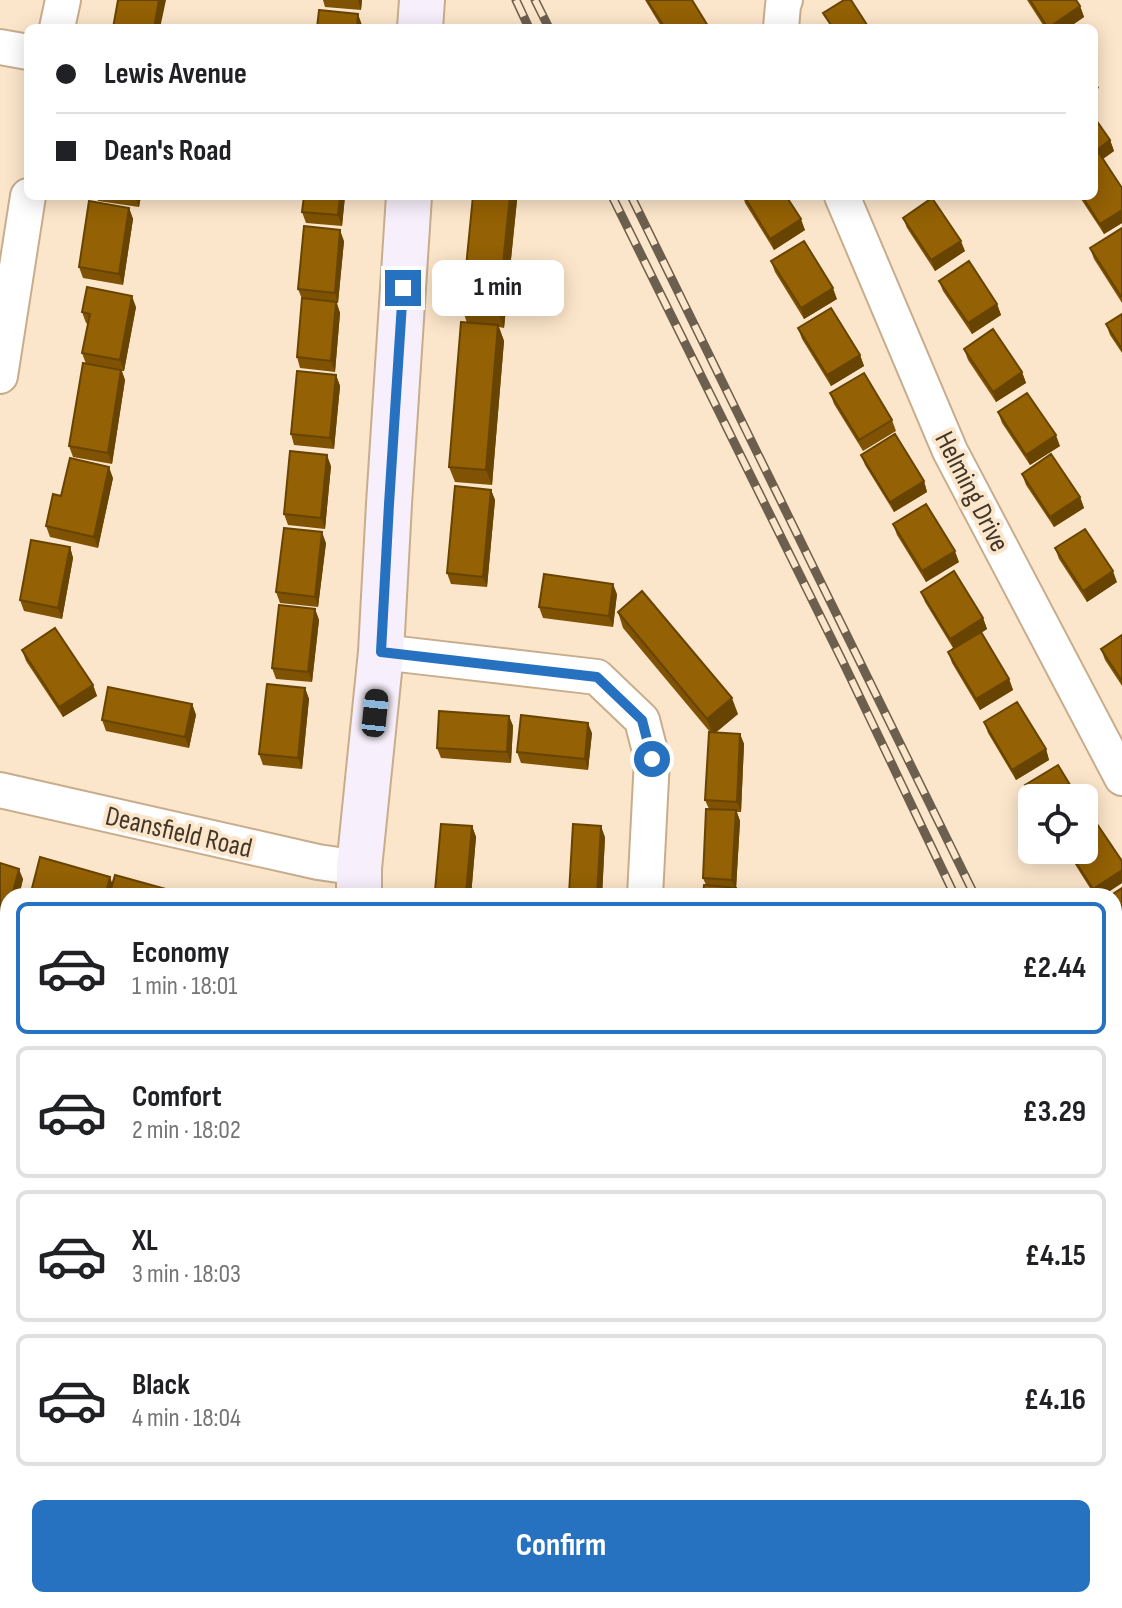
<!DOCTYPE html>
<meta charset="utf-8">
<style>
body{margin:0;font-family:"Sofia Sans Condensed",sans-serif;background:#f2f2f2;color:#202124;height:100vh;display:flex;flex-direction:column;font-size:30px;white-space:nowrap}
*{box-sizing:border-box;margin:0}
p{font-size:26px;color:#757577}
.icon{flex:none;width:44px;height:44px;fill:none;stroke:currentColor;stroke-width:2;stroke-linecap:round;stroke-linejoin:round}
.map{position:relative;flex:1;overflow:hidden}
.panel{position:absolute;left:0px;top:888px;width:1122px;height:720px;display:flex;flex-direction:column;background:#fff;border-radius:24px 24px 0 0;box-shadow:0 4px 20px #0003}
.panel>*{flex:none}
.banner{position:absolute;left:24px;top:24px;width:1074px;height:176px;border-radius:12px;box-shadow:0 4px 20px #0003;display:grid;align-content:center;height:176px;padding:0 32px;background:#fff}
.controls{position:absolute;left:1018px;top:784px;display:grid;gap:16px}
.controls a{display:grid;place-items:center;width:80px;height:80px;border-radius:12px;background:#fff;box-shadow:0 4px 20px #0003;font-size:40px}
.end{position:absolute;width:36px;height:36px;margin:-18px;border:10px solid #2771c1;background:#fff;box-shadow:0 0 0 4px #fff}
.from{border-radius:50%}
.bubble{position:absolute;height:56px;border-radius:12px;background:#fff;box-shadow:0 4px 20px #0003;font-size:26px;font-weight:700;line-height:56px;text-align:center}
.car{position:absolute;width:24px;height:48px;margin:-24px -12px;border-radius:10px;box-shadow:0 0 6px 2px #0007;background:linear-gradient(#222 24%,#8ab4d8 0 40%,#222 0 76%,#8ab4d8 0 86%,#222 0)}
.banner b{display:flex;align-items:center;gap:28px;height:76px;font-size:30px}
.banner b+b{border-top:2px solid #e0e0e0}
.banner i{width:20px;height:20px;background:#202124}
ul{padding:14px 0 0;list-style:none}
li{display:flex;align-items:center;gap:24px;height:132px;margin:0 16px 12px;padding:0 16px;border:4px solid #e0e0e0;border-radius:12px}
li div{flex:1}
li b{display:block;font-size:30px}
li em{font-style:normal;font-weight:700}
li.on{border-color:#2771c1}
li>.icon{width:72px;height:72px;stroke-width:1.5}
.button{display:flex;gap:16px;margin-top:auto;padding:16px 32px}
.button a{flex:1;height:92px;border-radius:12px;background:#2771c1;color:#fff;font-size:32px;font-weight:700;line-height:92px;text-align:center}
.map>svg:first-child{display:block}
</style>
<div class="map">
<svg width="1122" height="1608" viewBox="0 0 1122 1608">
<rect width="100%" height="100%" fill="#fce6cb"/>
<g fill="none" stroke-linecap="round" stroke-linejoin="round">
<!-- street casing -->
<g stroke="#c7ad8c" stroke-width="38">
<path id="street" d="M57 28 63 0
M781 28 783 5 785 0
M0 47 28 52
M842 196 950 451 1122 778
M0 376 28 196
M381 652 597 677 642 720 652 759 645 896
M0 790 318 862 359 868
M3 1087 8 1095
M0 1140 8 1135
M721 1600 723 1608
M1055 1600 1058 1608"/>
</g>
<!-- secondary casing -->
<g stroke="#c7ad8c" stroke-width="48">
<path id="secondary" d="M420 28 422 0
M359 896V868L381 652 389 504 409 196
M313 1608 314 1600"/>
</g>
<!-- street -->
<use href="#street" stroke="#fff" stroke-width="34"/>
<!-- secondary -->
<use href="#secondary" stroke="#f7effb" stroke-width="44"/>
<!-- rail casing -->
<g stroke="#6c5f4e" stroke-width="9">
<path id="rail" d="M516 0 529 28
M535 0 549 28
M612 196 843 662 955 896
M631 196 975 896
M1114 1204 1122 1223
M1114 1248 1122 1267"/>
</g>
<!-- rail -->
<use href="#rail" stroke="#fce6cb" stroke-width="6" stroke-dasharray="18" stroke-linecap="butt"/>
</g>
<!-- wall -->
<path fill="#7f5303" d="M323 0H362L361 10 325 7Z
M645 0H692L709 28H662Z
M1027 0H1076L1080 6 1084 17 1068 28H1045Z
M1094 117 1110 140 1114 151 1103 159 1122 188V223L1104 234 1079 196H1094Z
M97 196H141L139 207 98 201Z
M345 196 342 226 306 223 302 212Z
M473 196H515L517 200 504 328 499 327 504 341 492 485 455 482 449 467 467 323 462 308Z
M743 196H786L805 230 774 250 745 203Z
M129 208 133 219 123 285 83 278 79 267Z
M903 218 965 251 935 271 907 228Z
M1122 229V303L1094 259 1090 248Z
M344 241 338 303H337L340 313 335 372 300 368 297 357 302 299 298 289Z
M771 261 837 299 804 319 775 272Z
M939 281 997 304 1001 315 972 334 943 291Z
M136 307 124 371H122L125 380 112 464 73 457 69 446 86 364 82 353 88 324 86 323 82 312Z
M1122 314V353L1110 335 1106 324Z
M798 328 860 355 864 366 831 386 802 339Z
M964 349 1022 372 1026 383 996 402 968 360Z
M336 375 340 386 334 449 294 445 291 434Z
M830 393 892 420 896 431 863 451 834 404Z
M998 412 1060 446 1030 465 1002 423Z
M861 455 924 481 927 492 894 512 865 465Z
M331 466 325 529 288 525 284 514Z
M1022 474 1080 497 1084 508 1054 527 1026 485Z
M113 478 98 548 50 537 46 526 61 496Z
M491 490 495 500 487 587 451 584 447 573Z
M893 524 959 562 926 582 897 535Z
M326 543 318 607 280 603 276 592Z
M70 547 73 558 62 619 24 611 20 600Z
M1055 548 1117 582 1087 602 1059 559Z
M921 592 983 618 987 629 981 633 1009 679 1013 690 980 710 952 663 948 652 953 648 925 602Z
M617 594 613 627 543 618 539 607Z
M315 609 319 620 312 682 276 679 272 668Z
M618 612 738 714 716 732 740 734 744 744 741 812H737L740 821 736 889 739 896H703L706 885 703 878 709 809 705 800 710 732 623 628Z
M1122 635V686L1105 660 1101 649Z
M22 650 93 685 97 696 63 717 26 661Z
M305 688 309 699 302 769 263 765 259 754Z
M192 704 196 715 189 748 106 731 102 720Z
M509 716 513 726 511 763 441 758 437 748Z
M984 722 1046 749 1049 760 1016 780 988 733Z
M592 733 588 770 521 763 517 752Z
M1084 807 1091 822 1084 826Z
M472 826 476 837 471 896H437L435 891Z
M605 837 602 896H569V894Z
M1066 850H1084L1122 861V883L1102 896H1095Z
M0 863 23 879 19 896H8V917L0 914Z
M1122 888V936L1114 924V896Z
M0 1002H8V1044L0 1045Z
M0 1409 8 1436V1481L0 1483Z
M8 1485V1570L1 1571 0 1486Z
M1114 1532 1122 1553V1608L1114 1600Z"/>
<!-- shaded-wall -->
<path fill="#684403" d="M159 0H166L160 28H154Z
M358 0H362L361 10Z
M1080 6 1084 17 1068 28H1048Z
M358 14 362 25V28H357Z
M1094 77 1099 88 1094 91Z
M1110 140 1114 151 1094 165V152Z
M135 196H141L139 207Z
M340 196H345L342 226 338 215Z
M510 196H515L517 200 504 328 498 312Z
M129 208 133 219 123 285 119 274Z
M1122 210V223L1104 234 1100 224Z
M801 219 805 230 774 250 770 239Z
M340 230 344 241 338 303 335 293Z
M961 241 965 251 935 271 931 260Z
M833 288 837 299 804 319 801 308Z
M132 296 136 307 124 371 120 360Z
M336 302 340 313 335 372 331 361Z
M997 304 1001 315 972 334 968 323Z
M498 325 504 341 492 485 486 470Z
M860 355 864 366 831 386 827 375Z
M121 370 125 380 112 464 108 453Z
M1022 372 1026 383 996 402 993 392Z
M336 375 340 386 334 449 330 438Z
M1056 435 1060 446 1030 465 1026 455Z
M327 455 331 466 325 529 321 518Z
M109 467 113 478 98 548 94 537Z
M924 481 927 492 894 512 890 502Z
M491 490 495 500 487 587 483 577Z
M1080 497 1084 508 1054 527 1050 517Z
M322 532 326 543 318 607 315 597Z
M70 547 73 558 62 619 58 608Z
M955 551 959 562 926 582 922 571Z
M1113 571 1117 582 1087 602 1083 591Z
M613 584 617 594 613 627 609 616Z
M315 609 319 620 312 682 308 672Z
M983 618 987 629 954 650 950 639Z
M1009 679 1013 690 980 710 976 699Z
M93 685 97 696 63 717 59 707Z
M305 688 309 699 302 769 298 758Z
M732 698 738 714 713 735 707 719Z
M192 704 196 715 189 748 185 737Z
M509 716 513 726 511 763 507 752Z
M588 723 592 733 588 770 585 759Z
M740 734 744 744 741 812 737 802Z
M1046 749 1049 760 1016 780 1012 770Z
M736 810 740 821 736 889 739 896H736V890L732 880Z
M472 826 476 837 471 896H467Z
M601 826 605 837 602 896H597Z
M19 869 23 879 19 896H12Z
M1122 870V883L1102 896H1096L1093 889Z
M110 877 114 888 112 896H105Z
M8 1277V1291L0 1297V1283Z
M39 1600H42L43 1608H40Z
M239 1600H244L243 1608H238Z
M420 1600H424V1608H419Z
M602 1600H606V1608H602Z"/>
<!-- building -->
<path fill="#946104" stroke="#684403" stroke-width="2" d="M118 0H159L154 28H113Z
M647 0H692L708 26 705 28H665Z
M844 0H851L869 28H833L823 13Z
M1030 0H1076L1080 6 1048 28Z
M319 10 358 14 357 28H317Z
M1094 117 1110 140 1094 152Z
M1099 153 1122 188V210L1100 224 1082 196H1094V156Z
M304 196H340L338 215 302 212Z
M473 196H510L498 312 462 308Z
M744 196H786L801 219 770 239Z
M932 198 961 241 931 260 903 218Z
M89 201 129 208 119 274 79 267Z
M304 226 340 230 335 293 298 289Z
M1122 228V298L1090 248Z
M804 241 833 288 801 308 771 261Z
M969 261 997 304 968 323 939 281Z
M87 287 132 296 120 360 82 353 90 314 82 312Z
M302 298 336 302 331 361 297 357Z
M831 308 860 355 827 375 798 328Z
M1122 314V349L1106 324Z
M461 322 498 325 486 470 449 467Z
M993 329 1022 372 993 392 964 349Z
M83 363 121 370 108 453 69 446Z
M297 371 336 375 330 438 291 434Z
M864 373 892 420 859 440 830 393Z
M1027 393 1056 435 1026 455 998 412Z
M895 434 924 481 890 502 861 455Z
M290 451 327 455 321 518 284 514Z
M1051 454 1080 497 1050 517 1022 474Z
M70 458 109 467 94 537 46 526 53 494 61 496Z
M455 486 491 490 483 577 447 573Z
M926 504 955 551 922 571 893 524Z
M284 528 322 532 315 597 276 592Z
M1085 529 1113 571 1083 591 1055 548Z
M31 540 70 547 58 608 20 600Z
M954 571 983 618 950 639 921 592Z
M544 574 613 584 609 616 539 607Z
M642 591 732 698 707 719 618 612Z
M279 605 315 609 308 672 272 668Z
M55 628 93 685 59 707 22 650Z
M981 632 1009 679 976 699 948 652Z
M1122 635V681L1101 649Z
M267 684 305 688 298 758 259 754Z
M108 687 192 704 185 737 102 720Z
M1017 702 1046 749 1012 770 984 722Z
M439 711 509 716 507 752 437 748Z
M521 715 588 723 585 759 517 752Z
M709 732 740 734 737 802 705 800Z
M1058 765 1078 798H1033L1025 785Z
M706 809 736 810 732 880 703 878Z
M1095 821 1122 861V870L1093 889 1068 850H1084V828Z
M441 824 472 826 466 894 435 891Z
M573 824 601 826 597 895 569 894Z
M40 857 110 877 105 896H30Z
M0 863 19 869 12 896H8V907L0 905Z
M115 875 184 894V896H109Z
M704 885 736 888V896H703Z
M1122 888V932L1114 920V896H1110Z
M0 1002H8V1034H0Z
M8 1227V1277L0 1283V1233Z
M0 1412 8 1439V1469L0 1471Z
M8 1485V1558L0 1560V1486Z
M1114 1532 1122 1553V1579L1114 1582Z
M0 1579H8V1600H39L40 1608H1Z
M1122 1587V1608H1114L1111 1600H1114V1590Z
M203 1600H239L238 1608H202Z
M387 1600H420L419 1608H386Z
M573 1600H602V1608H572Z
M780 1600H855L853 1608H778Z
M957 1600H987L986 1608H957Z"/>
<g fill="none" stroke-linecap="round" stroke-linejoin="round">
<!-- route -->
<path stroke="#2771c1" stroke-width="10" d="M403 288 389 504 381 652 597 677 642 720 652 759"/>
</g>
<g text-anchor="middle" stroke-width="8" stroke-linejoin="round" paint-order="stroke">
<!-- street labels -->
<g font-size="28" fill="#413729" stroke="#fce6cb">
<text transform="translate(973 491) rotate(63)" y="10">Helming Drive</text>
<text transform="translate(179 831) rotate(13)" y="10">Deansfield Road</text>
</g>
</g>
</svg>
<div class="controls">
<a><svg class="icon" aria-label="locate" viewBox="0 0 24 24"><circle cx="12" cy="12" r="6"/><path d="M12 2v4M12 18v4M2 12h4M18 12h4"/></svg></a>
</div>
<i class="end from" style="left:652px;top:759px"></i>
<i class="end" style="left:403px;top:288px"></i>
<div class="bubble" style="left:432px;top:260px;width:132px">1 min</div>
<i class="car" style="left:375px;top:713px;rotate:6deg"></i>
<div class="banner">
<b><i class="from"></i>Lewis Avenue</b>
<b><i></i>Dean's Road</b>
</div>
<section class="panel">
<ul>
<li class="on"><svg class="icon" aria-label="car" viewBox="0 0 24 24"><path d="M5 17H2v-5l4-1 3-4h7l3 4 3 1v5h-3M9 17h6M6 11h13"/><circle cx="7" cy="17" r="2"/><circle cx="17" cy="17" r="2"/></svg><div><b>Economy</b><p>1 min · 18:01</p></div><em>£2.44</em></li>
<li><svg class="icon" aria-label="car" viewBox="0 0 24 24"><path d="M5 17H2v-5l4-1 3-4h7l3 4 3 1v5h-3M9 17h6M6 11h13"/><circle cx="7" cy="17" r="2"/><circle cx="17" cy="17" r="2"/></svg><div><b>Comfort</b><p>2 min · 18:02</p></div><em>£3.29</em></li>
<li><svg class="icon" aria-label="car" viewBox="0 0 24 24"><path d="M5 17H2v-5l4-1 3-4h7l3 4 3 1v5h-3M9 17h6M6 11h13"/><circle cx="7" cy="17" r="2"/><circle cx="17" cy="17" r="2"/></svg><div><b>XL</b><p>3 min · 18:03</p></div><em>£4.15</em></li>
<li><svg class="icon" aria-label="car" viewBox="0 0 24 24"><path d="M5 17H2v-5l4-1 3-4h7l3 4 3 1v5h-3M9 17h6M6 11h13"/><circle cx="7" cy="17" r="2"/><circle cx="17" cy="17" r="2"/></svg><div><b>Black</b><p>4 min · 18:04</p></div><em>£4.16</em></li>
</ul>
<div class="button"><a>Confirm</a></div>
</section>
</div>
